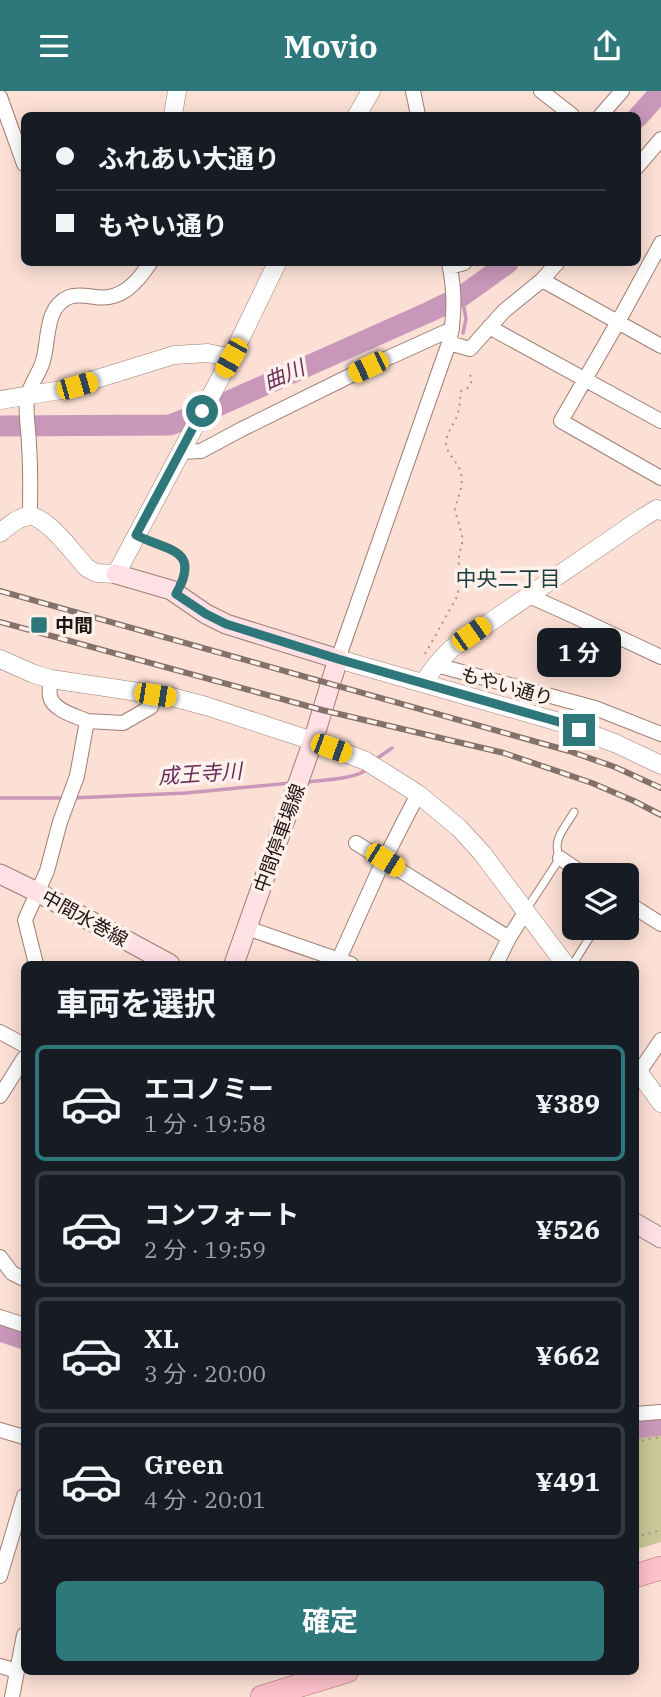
<!DOCTYPE html>
<html lang="ja">
<meta charset="utf-8">
<style>
body{margin:0;font-family:"IBM Plex Serif","Noto Sans JP",serif;background:#20242c;color:#f1f3f6;height:100vh;display:flex;flex-direction:column;font-size:26px;white-space:nowrap}
*{box-sizing:border-box;margin:0}
p{font-size:23px;color:#9ea1a6}
.icon{flex:none;width:38px;height:38px;fill:none;stroke:currentColor;stroke-width:2;stroke-linecap:round;stroke-linejoin:round}
.map{position:relative;flex:1;overflow:hidden}
.side{position:absolute;left:21px;top:870px;width:618px;height:714px;display:flex;flex-direction:column;background:#171b24;border-radius:10px;box-shadow:0 4px 18px #0003}
.side>*{flex:none}
.banner{position:absolute;left:21px;top:21px;width:620px;height:154px;border-radius:10px;box-shadow:0 4px 18px #0003;display:grid;align-content:center;height:154px;padding:0 35px;background:#171b24}
.controls{position:absolute;left:562px;top:772px;display:grid;gap:14px}
.controls a{display:grid;place-items:center;width:77px;height:77px;border-radius:10px;background:#171b24;box-shadow:0 4px 18px #0003;font-size:35px}
.end{position:absolute;width:32px;height:32px;margin:-16px;border:9px solid #2e777a;background:#fff;box-shadow:0 0 0 4px #fff}
.from{border-radius:50%}
.bubble{position:absolute;height:49px;border-radius:10px;background:#171b24;box-shadow:0 4px 18px #0003;font-size:23px;font-weight:700;line-height:49px;text-align:center}
.car{position:absolute;width:21px;height:42px;margin:-21px -10px;border-radius:9px;box-shadow:0 0 5px 2px #0007;background:linear-gradient(#f5c518 24%,#345 0 40%,#f5c518 0 76%,#345 0 86%,#f5c518 0)}
.banner b{display:flex;align-items:center;gap:24px;height:66px;font-size:26px}
.banner b+b{border-top:2px solid #363941}
.banner i{width:18px;height:18px;background:#f1f3f6}
ul{padding:0;list-style:none}
li{display:flex;align-items:center;gap:21px;height:116px;margin:0 14px 10px;padding:0 21px;border:4px solid #363941;border-radius:10px}
li div{flex:1}
li b{display:block;font-size:26px}
li em{font-style:normal;font-weight:700}
li.on{border-color:#2e777a}
li>.icon{width:63px;height:63px;stroke-width:1.5}
h2{padding:0 35px;font-size:32px;line-height:84px}
.action{display:flex;gap:14px;margin-top:auto;padding:14px 35px}
.action a{flex:1;height:80px;border-radius:10px;background:#2e777a;color:#fff;font-size:28px;font-weight:700;line-height:80px;text-align:center}
header{display:flex;justify-content:space-between;align-items:center;height:91px;padding:0 35px;background:#2e777a;color:#fff;font-size:32px;font-weight:700}
.map>svg:first-child{display:block}
</style>
<header><svg class="icon" aria-label="menu" viewBox="0 0 24 24"><path d="M4 6h16M4 12h16M4 18h16"/></svg>Movio<svg class="icon" aria-label="share" viewBox="0 0 24 24"><path d="M12 15V3M7 8l5-5 5 5M5 13v7h14v-7"/></svg></header>
<div class="map">
<svg width="661" height="1606" viewBox="0 0 661 1606">
<rect width="100%" height="100%" fill="#fce0d5"/>
<!-- green -->
<path fill="#c9c697" d="M661 1336V1451L635 1459V1339Z"/>
<g fill="none" stroke-linecap="round" stroke-linejoin="round">
<!-- stream -->
<path stroke="#c997b9" stroke-width="3.5" d="M462 205 466 228 463 242
M376 668 392 657
M306 691C322 689 358 688 369 677
M0 707H64
M72 707 186 702 291 692"/>
<!-- river -->
<path stroke="#c997b9" stroke-width="21" d="M637 27 661 0
M0 335 170 334 220 314 429 221 462 205 508 172
M0 1240 24 1248
M635 1337 661 1334"/>
<!-- service casing -->
<g stroke="#9e7e72" stroke-width="9">
<path id="service" d="M136 444C168 460 201 458 177 502
M526 819 560 767C551 749 565 737 574 721
M573 873 596 836"/>
</g>
<!-- minor casing -->
<g stroke="#9e7e72" stroke-width="16">
<path id="minor" d="M413 0 418 24
M541 0 572 24
M0 6 24 73
M601 24 622 0
M637 76 661 48
M661 152 618 231 561 330 661 387
M450 176 464 172
M542 189 661 255
M489 236 661 330
M449 252 470 258 504 220 542 189 557 172
M181 361 201 360 242 338 368 276 452 238
M30 425C30 402 31 379 29 355 29 341 25 321 27 307 29 296 38 284 42 273 50 252 43 217 69 206 78 203 87 205 95 206 121 210 137 192 150 172
M529 505 565 521 661 566
M338 568 449 252C455 225 455 199 449 172
M436 574 595 617 661 643
M87 630 123 632 151 616 155 604
M356 752 509 847
M560 767 585 784
M626 811 661 833
M247 837 351 873
M339 868 380 777 418 703
M36 873 25 829 47 780 60 731 77 685 87 630C76 625 52 619 50 605 49 600 50 593 51 588
M496 873 509 847 526 820
M0 941 24 954
M635 987 661 949
M0 1005 24 967
M0 1166 12 1182 24 1188
M0 1226 24 1234
M635 1323 661 1321
M0 1339 24 1346
M0 1485 24 1405
M0 1575 17 1580
M12 1606 24 1544"/>
</g>
<!-- tertiary casing -->
<g stroke="#9e7e72" stroke-width="19">
<path id="tertiary" d="M173 24 177 0
M357 24 371 0
M0 309 61 299 174 264 208 262 231 267
M0 442C8 435 18 426 29 425 47 425 75 464 87 477L96 482 116 483 231 267 277 172
M0 568 34 583 51 588 172 606 206 615 313 650 366 670 418 703 459 737 482 762 565 873
M338 568 559 631 617 653 661 674
M423 592 436 574 451 558 642 427 657 418 661 420
M635 976 661 1012"/>
</g>
<!-- secondary casing -->
<g stroke="#9e7e72" stroke-width="21">
<path id="secondary" d="M116 483 171 499 206 523 226 533 338 568 313 650 234 873
M0 783 37 801 170 873
M635 1132 661 1147"/>
</g>
<!-- primary casing -->
<g stroke="#af6972" stroke-width="24">
<path id="primary" d="M635 1485 661 1477
M262 1606 347 1580"/>
</g>
<!-- path -->
<path stroke="#ab948c" stroke-width="2" stroke-dasharray="2 5" stroke-linecap="butt" d="M425 563 458 504 459 465 463 448 455 419C457 406 464 397 461 382 458 371 447 363 446 353 446 341 455 333 458 322 460 315 460 308 461 300L467 298 472 290 469 280
M635 1351 661 1346
M635 1372 637 1377 635 1385
M635 1409 638 1418 635 1426
M635 1446 661 1439"/>
<!-- service -->
<use href="#service" stroke="#fff" stroke-width="7"/>
<!-- minor -->
<use href="#minor" stroke="#fff" stroke-width="14"/>
<!-- tertiary -->
<use href="#tertiary" stroke="#fff" stroke-width="18"/>
<!-- secondary -->
<use href="#secondary" stroke="#fee0e5" stroke-width="19"/>
<!-- primary -->
<use href="#primary" stroke="#fdc1cb" stroke-width="23"/>
<!-- rail casing -->
<g stroke="#84716a" stroke-width="6">
<path id="rail" d="M0 500 569 660 615 676 661 697
M0 531 322 619 504 662 592 692 634 710 661 724"/>
</g>
<!-- rail -->
<use href="#rail" stroke="#fff1eb" stroke-width="3.5" stroke-dasharray="10" stroke-linecap="butt"/>
</g>
<g fill="none" stroke-linecap="round" stroke-linejoin="round">
<!-- route -->
<path stroke="#2e777a" stroke-width="9" d="M202 320 136 444C169 461 201 457 176 503L206 523 226 533 338 568 559 631 579 639"/>
</g>
<!-- markers -->
<rect fill="#2e777a" stroke="#fff1eb" stroke-width="2.5" x="30" y="525" width="18" height="18" rx="3.5"/>
<g text-anchor="middle" stroke-width="7" stroke-linejoin="round" paint-order="stroke">
<!-- poi labels -->
<g font-size="19" font-weight="bold" fill="#1f130f" stroke="#fff1eb" text-anchor="start">
<text x="55" y="541">中間</text>
</g>
<!-- street labels -->
<g font-size="19" fill="#1f130f" stroke="#fff1eb">
<text transform="translate(507 595) rotate(16)" y="7">もやい通り</text>
<text transform="translate(279 747) rotate(-70)" y="7">中間停車場線</text>
<text transform="translate(85 827) rotate(29)" y="7">中間水巻線</text>
</g>
<!-- water labels -->
<g font-size="21" font-style="italic" fill="#6b2e5b" stroke="#fff1eb">
<text transform="translate(284 284) rotate(-23)" y="7">曲川</text>
<text transform="translate(200 683) rotate(-4)" y="7">成王寺川</text>
</g>
<!-- neighbourhood labels -->
<g font-size="21" fill="#1a3d3e" stroke="#fff1eb">
<text x="508" y="495">中央二丁目</text>
</g>
</g>
</svg>
<div class="controls">
<a><svg class="icon" aria-label="layers" viewBox="0 0 24 24"><path d="M12 4l9 5-9 5-9-5zM3 14l9 5 9-5"/></svg></a>
</div>
<i class="end from" style="left:202px;top:320px"></i>
<i class="end" style="left:579px;top:639px"></i>
<div class="bubble" style="left:537px;top:537px;width:84px">1 分</div>
<i class="car" style="left:231px;top:267px;rotate:209deg"></i>
<i class="car" style="left:368px;top:276px;rotate:244deg"></i>
<i class="car" style="left:77px;top:295px;rotate:74deg"></i>
<i class="car" style="left:471px;top:543px;rotate:55deg"></i>
<i class="car" style="left:155px;top:604px;rotate:99deg"></i>
<i class="car" style="left:331px;top:657px;rotate:110deg"></i>
<i class="car" style="left:385px;top:769px;rotate:122deg"></i>
<div class="banner">
<b><i class="from"></i>ふれあい大通り</b>
<b><i></i>もやい通り</b>
</div>
<section class="side">
<h2>車両を選択</h2>
<ul>
<li class="on"><svg class="icon" aria-label="car" viewBox="0 0 24 24"><path d="M5 17H2v-5l4-1 3-4h7l3 4 3 1v5h-3M9 17h6M6 11h13"/><circle cx="7" cy="17" r="2"/><circle cx="17" cy="17" r="2"/></svg><div><b>エコノミー</b><p>1 分 · 19:58</p></div><em>¥389</em></li>
<li><svg class="icon" aria-label="car" viewBox="0 0 24 24"><path d="M5 17H2v-5l4-1 3-4h7l3 4 3 1v5h-3M9 17h6M6 11h13"/><circle cx="7" cy="17" r="2"/><circle cx="17" cy="17" r="2"/></svg><div><b>コンフォート</b><p>2 分 · 19:59</p></div><em>¥526</em></li>
<li><svg class="icon" aria-label="car" viewBox="0 0 24 24"><path d="M5 17H2v-5l4-1 3-4h7l3 4 3 1v5h-3M9 17h6M6 11h13"/><circle cx="7" cy="17" r="2"/><circle cx="17" cy="17" r="2"/></svg><div><b>XL</b><p>3 分 · 20:00</p></div><em>¥662</em></li>
<li><svg class="icon" aria-label="car" viewBox="0 0 24 24"><path d="M5 17H2v-5l4-1 3-4h7l3 4 3 1v5h-3M9 17h6M6 11h13"/><circle cx="7" cy="17" r="2"/><circle cx="17" cy="17" r="2"/></svg><div><b>Green</b><p>4 分 · 20:01</p></div><em>¥491</em></li>
</ul>
<div class="action"><a>確定</a></div>
</section>
</div>
